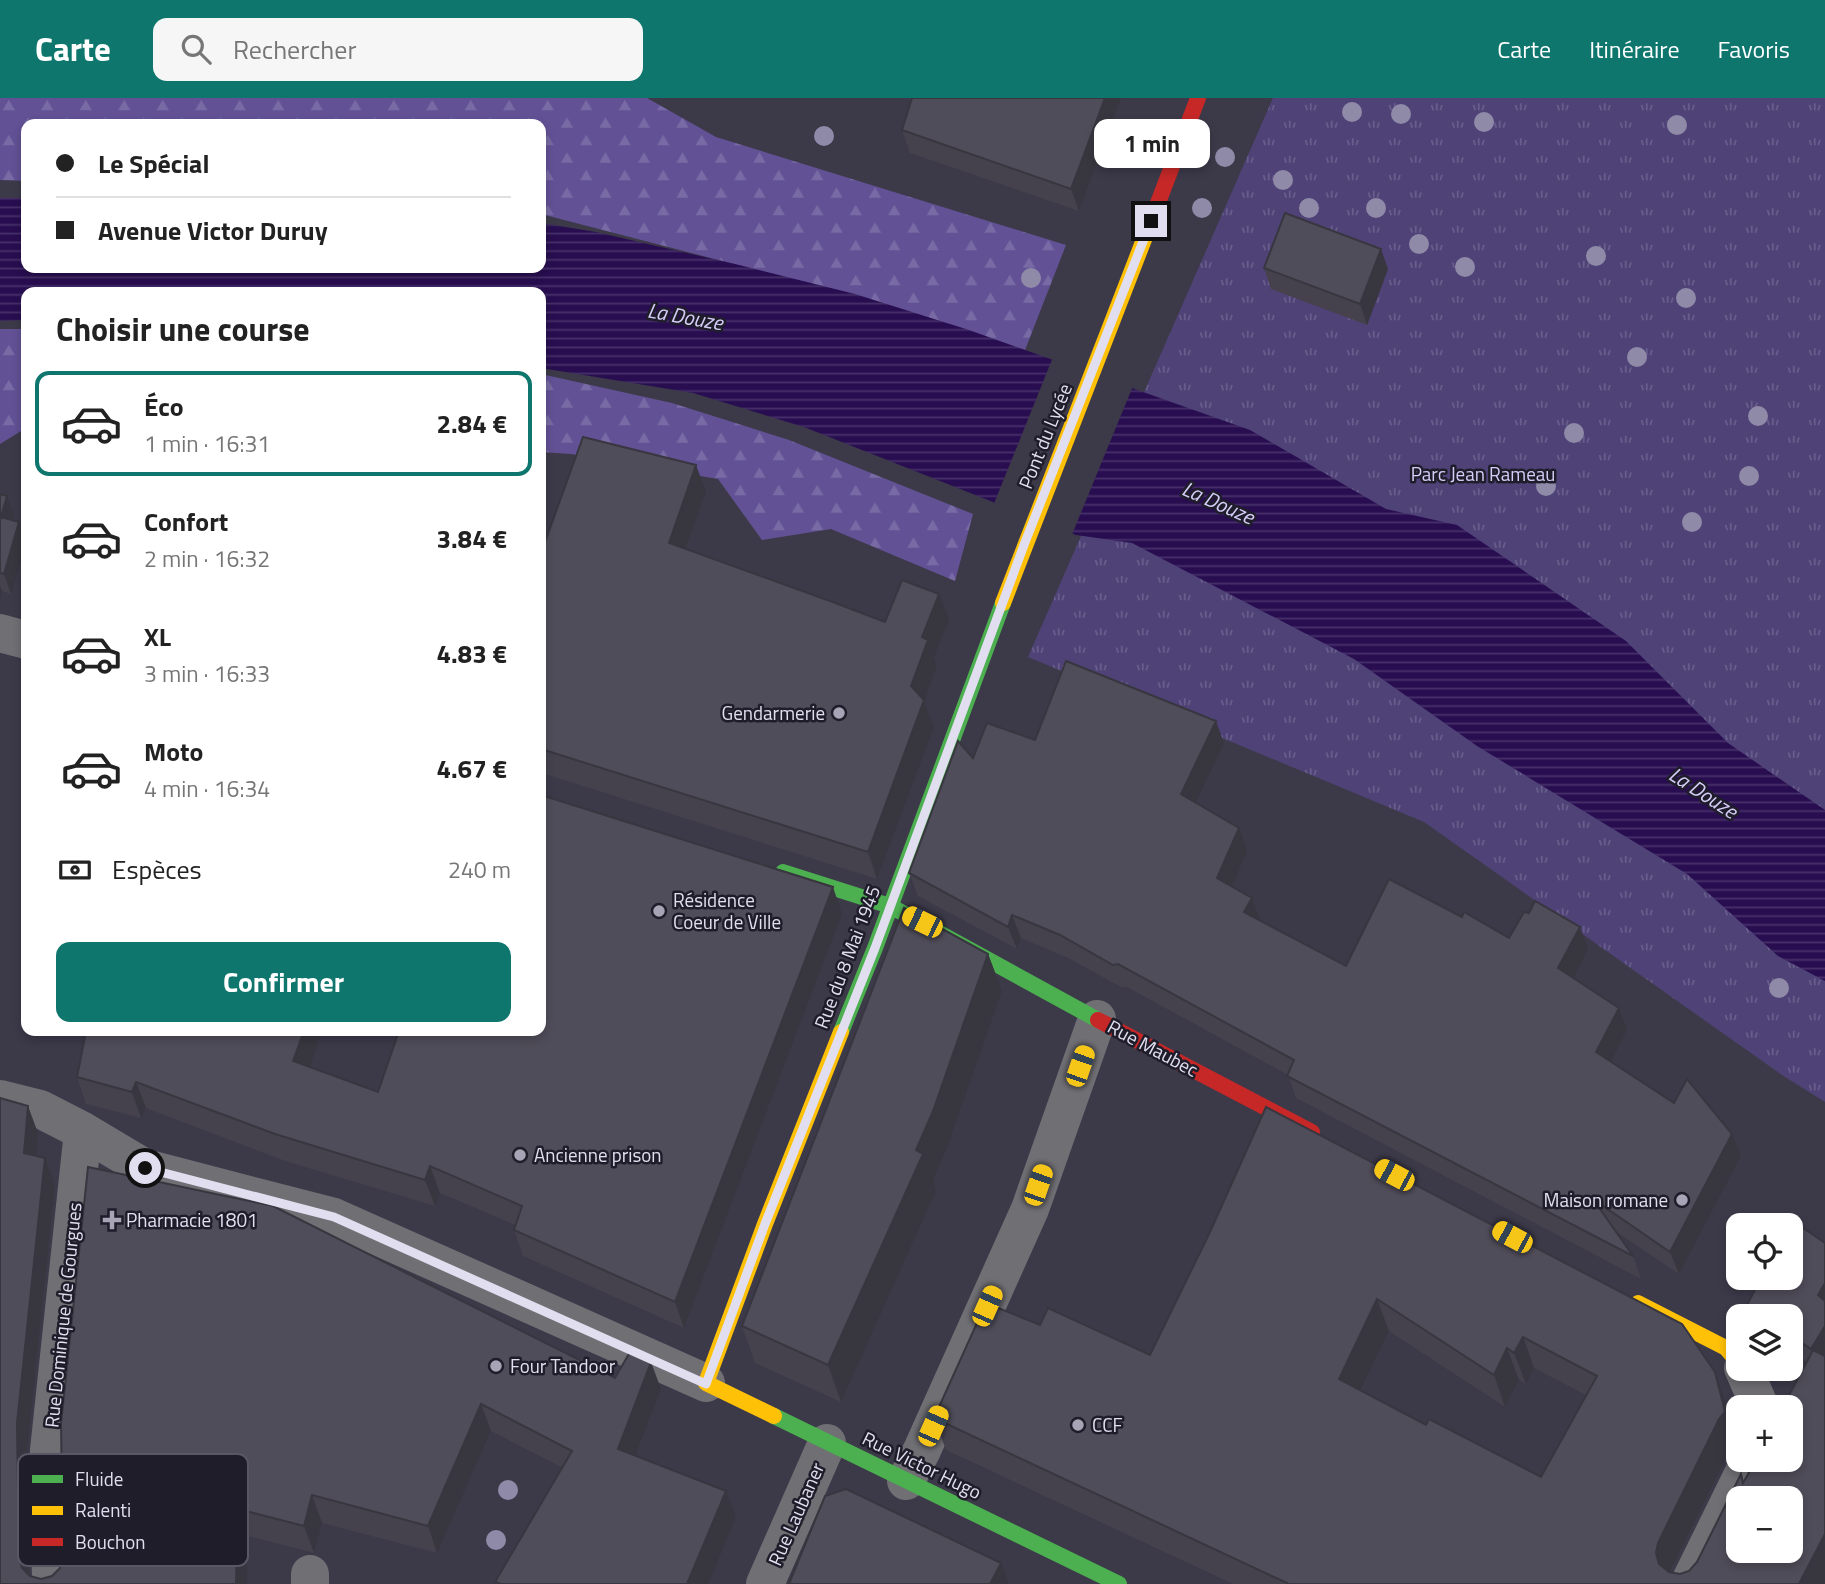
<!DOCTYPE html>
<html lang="fr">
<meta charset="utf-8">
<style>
body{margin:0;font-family:"Titillium Web",sans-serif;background:#f6f6f6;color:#222;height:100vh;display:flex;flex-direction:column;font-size:26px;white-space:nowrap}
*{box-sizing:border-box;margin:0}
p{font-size:23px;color:#767676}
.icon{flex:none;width:38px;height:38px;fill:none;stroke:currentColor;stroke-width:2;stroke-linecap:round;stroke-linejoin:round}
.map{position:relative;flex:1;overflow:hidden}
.sheet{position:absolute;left:21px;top:189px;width:525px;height:749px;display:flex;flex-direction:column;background:#fff;border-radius:14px;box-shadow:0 4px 10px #0003}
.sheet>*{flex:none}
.banner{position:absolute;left:21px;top:21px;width:525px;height:154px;border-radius:14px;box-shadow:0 4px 10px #0003;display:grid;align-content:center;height:154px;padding:0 35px;background:#fff}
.controls{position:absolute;left:1726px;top:1115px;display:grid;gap:14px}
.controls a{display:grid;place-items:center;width:77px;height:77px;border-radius:14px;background:#fff;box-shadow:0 4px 10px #0003;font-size:35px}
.end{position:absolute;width:32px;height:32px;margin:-16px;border:9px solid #e1def0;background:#111;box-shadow:0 0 0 4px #111}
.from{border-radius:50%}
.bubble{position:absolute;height:49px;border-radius:14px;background:#fff;box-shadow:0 4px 10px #0003;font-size:23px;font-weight:700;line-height:49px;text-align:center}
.car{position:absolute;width:21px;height:42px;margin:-21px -10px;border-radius:9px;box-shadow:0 0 5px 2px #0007;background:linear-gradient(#f5c518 24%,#345 0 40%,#f5c518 0 76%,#345 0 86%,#f5c518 0)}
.banner b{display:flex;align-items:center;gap:24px;height:66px;font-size:26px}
.banner b+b{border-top:2px solid #e0e0e0}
.banner i{width:18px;height:18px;background:#222}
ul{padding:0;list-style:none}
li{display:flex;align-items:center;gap:21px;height:105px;margin:0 14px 10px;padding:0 21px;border:4px solid transparent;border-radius:14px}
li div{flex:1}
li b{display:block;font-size:26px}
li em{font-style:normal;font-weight:700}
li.current{border-color:#0f766e}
li>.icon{width:63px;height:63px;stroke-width:1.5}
h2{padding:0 35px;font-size:32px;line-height:84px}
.pay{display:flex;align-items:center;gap:18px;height:77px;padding:0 35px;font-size:26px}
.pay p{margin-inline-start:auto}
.cta{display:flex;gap:14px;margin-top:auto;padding:14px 35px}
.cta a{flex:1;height:80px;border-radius:14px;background:#0f766e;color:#fff;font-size:28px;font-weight:700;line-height:80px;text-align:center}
header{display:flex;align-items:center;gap:42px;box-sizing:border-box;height:98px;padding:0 35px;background:#0f766e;color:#fff}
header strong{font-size:33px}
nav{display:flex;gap:38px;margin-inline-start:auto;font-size:24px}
.search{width:490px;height:63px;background:#f6f6f6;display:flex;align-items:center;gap:18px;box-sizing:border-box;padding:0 24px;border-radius:14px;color:#767676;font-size:26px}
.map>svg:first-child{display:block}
</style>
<header>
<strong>Carte</strong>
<div class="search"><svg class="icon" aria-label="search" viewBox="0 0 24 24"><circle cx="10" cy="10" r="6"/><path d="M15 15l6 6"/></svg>Rechercher</div>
<nav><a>Carte</a><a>Itinéraire</a><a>Favoris</a></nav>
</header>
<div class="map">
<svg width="1825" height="1486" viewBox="0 0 1825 1486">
<defs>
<pattern id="forest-firs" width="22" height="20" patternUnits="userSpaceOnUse" patternTransform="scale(1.75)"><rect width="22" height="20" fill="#625195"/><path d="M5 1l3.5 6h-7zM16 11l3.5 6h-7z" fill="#786aa4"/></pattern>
<pattern id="park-tufts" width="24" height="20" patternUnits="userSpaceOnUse" patternTransform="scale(1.75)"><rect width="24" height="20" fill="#4f4277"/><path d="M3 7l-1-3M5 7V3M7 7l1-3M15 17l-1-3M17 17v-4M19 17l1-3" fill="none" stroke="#685d8b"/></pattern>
<pattern id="water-rules" width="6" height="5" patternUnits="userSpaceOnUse" patternTransform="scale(1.75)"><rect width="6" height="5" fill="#280e51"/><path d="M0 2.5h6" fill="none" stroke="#47316a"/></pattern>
</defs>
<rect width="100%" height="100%" fill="#3c3949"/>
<!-- forest -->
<path fill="url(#forest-firs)" d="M0 0H647L716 39 1066 147 1025 252 784 179 541 116V26H26V83L0 82Z
M0 231H26V330L0 346Z
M541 276 672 305 789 342 973 416 955 483 831 431 762 442 718 381 571 356 541 354Z"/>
<!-- park -->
<path fill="url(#park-tufts)" d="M1273 0H1825V1004L1782 977 1424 724 1028 559Z"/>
<!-- water -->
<path fill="url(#water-rules)" d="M0 100H26V170H541V125L596 134 735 166 855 196 969 232 1250 332 1386 411 1457 427 1626 543 1728 645 1825 712V883L1778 858 1687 776 1477 648 1354 561 1132 445 1076 437 804 329 693 295 541 270V194H26V222L0 223Z"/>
<!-- pier -->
<path fill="#3c3949" d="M1053 259 1133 288 1071 439 993 408Z"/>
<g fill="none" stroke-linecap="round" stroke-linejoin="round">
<!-- street -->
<path stroke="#6f6f74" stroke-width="38" d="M0 535 26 542
M0 1001 40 1011 83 1033 145 1070 334 1119 706 1285
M1743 1270 1760 1309
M906 1383 922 1352 1030 1111 1097 921
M51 1486 49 1352 83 1033
M310 1486V1476
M765 1486 827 1345
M1689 1486 1750 1362"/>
<!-- fast -->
<path stroke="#4caf50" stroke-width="16" d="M783 774 890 808 1098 922
M841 934 875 850 1003 505
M774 1318 1119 1486"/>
<!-- slow -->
<path stroke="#ffc107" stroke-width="16" d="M1003 505 1150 126
M1638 1205 1726 1250 1738 1264
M774 1318 706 1285 765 1126 841 934"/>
<!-- jam -->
<path stroke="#c62828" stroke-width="16" d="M1150 126 1198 0
M1098 922 1312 1034"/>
</g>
<!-- trees -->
<g fill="#908aa9">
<circle cx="1352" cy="14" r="10"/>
<circle cx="1401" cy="16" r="10"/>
<circle cx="1484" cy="24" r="10"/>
<circle cx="1677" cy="27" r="10"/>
<circle cx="1146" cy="33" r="10"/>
<circle cx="824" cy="38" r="10"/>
<circle cx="1225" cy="59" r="10"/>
<circle cx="1283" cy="82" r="10"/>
<circle cx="1202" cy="110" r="10"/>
<circle cx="1309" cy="110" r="10"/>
<circle cx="1376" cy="110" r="10"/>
<circle cx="1419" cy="146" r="10"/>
<circle cx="1596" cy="158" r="10"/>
<circle cx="1465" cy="169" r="10"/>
<circle cx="1031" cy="180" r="10"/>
<circle cx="1686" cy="200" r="10"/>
<circle cx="1637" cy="259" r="10"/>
<circle cx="1758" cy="318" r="10"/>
<circle cx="1574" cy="335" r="10"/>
<circle cx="1749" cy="378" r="10"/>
<circle cx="1546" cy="388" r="10"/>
<circle cx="1692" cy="424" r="10"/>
<circle cx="1779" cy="890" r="10"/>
<circle cx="508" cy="1392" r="10"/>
<circle cx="496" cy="1442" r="10"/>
</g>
<!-- wall -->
<path fill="#45424d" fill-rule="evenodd" d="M1121 0 1079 113 910 55 902 32Z
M1264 170 1388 171 1367 227 1271 191Z
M706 394 686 451 885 524 949 522 934 559 937 568 924 604 934 629 877 781 548 677H541V455Z
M0 396 14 418 13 423 11 496 2 493 0 502Z
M1035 642 1224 645 1195 704 1247 753 1232 789 1252 800 1259 822 1346 868 1462 819 1509 840 1588 851 1573 880 1619 910 1627 932 1610 964 1674 1005 1732 1036 1741 1058 1679 1176 1615 1133 1633 1158 1641 1181 1296 1000 1288 977 1127 889H1121L1068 860 1021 840 1017 851 918 798 909 775 973 660Z
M842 816 684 1230 523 1158 514 1132 515 1127 440 1095 435 1108 285 1063 146 1010 141 1020 86 1006 77 979 86 933H322L310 969 378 994 541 933Z
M988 856 1002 893 947 1050 933 1082 936 1093 841 1304 755 1265 742 1228Z
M0 1000 38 1035 36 1058 45 1060 55 1087 27 1352 29 1477 30 1478 41 1481 52 1478 60 1470 63 1459 61 1326 615 1280 661 1291 636 1358 736 1420 708 1486H496L495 1484 563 1370 491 1333 437 1455 322 1425 314 1455 248 1438 247 1486H0Z
M1210 1134 1715 1274 1726 1305 1736 1345 1730 1352 1670 1475 1680 1476 1689 1473 1697 1464 1741 1376 1744 1384 1807 1264 1790 1252V1218H1751L1747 1207 1825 1145V1486H1233L946 1352 934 1320 1040 1227 1150 1257ZM1389 1233 1505 1309 1519 1282 1526 1286 1534 1270 1586 1297 1541 1379 1426 1327 1361 1292Z"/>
<!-- shaded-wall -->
<path fill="#38363f" d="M1105 0H1121L1079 113 1071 91Z
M1381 151 1388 171 1367 227 1360 206Z
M696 367 706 394 678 472 669 445Z
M7 398 14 418 8 439 1 419Z
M19 424 26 445 11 496 4 476Z
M0 487 2 493 0 502Z
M939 496 949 522 934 559 937 568 924 604 934 629 877 781 868 754 911 588 922 539Z
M1216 623 1224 645 1189 718 1181 696Z
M1239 730 1247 753 1226 803 1217 780Z
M833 789 842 816 684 1230 675 1204Z
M1252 800 1260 823 1244 814Z
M1012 817 1021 840 1017 851 1008 829Z
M1580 829 1588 851 1567 893 1558 870Z
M988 856 1002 893 947 1050 933 1082 936 1093 841 1304 828 1267 916 1052Z
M1619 910 1627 932 1604 977 1596 954Z
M304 933H322L303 990 293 963Z
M136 984 146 1010 141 1020 132 994Z
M28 1008 38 1035 34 1082 24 1055Z
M1732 1036 1741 1058 1679 1176 1670 1154Z
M45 1060 55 1087 27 1352 29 1486H28L19 1459 17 1325Z
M430 1068 440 1095 435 1108 425 1082Z
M1825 1185V1217L1818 1197Z
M1377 1201 1389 1233 1351 1312 1339 1281Z
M1825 1228V1261L1819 1272 1811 1251Z
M1523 1239 1534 1270 1526 1286 1514 1255Z
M1507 1250 1519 1282 1505 1309 1494 1277Z
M651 1264 661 1291 628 1378 618 1351Z
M1715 1274 1726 1305 1736 1345 1730 1352 1669 1476 1666 1486 1656 1455 1658 1445Z
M481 1306 491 1333 437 1455 428 1428Z
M726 1393 736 1420 708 1486H687Z
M312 1397 322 1425 314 1455 304 1428Z
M238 1411 248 1438 247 1486H236Z
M1825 1436V1486H1799Z
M1001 1465 1009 1486H990Z"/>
<!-- building -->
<path fill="#504d5a" stroke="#38363f" stroke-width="2" fill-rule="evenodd" d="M912 0H1105L1071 91 902 32Z
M1285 115 1381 151 1360 206 1264 170Z
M583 339 696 367 669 445 830 503 885 524 902 482 939 496 922 539 928 542 911 588 924 602 868 754 541 651V455Z
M0 396 7 398 1 419 19 424 4 476 0 475Z
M1066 563 1216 623 1181 696 1239 730 1217 780 1252 800 1244 814 1346 868 1389 781 1462 819 1464 814 1509 840 1524 814 1529 815 1535 803 1580 829 1558 870 1619 910 1596 954 1674 1005 1687 981 1732 1036 1670 1154 1593 1101 1633 1158 1287 978 1294 962 1118 866 1113 867 1060 837 1012 817 1008 829 909 775 958 643 973 660 987 625 1035 642Z
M541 697 833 789 675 1204 514 1132 522 1108 430 1068 425 1082 275 1036 136 984 132 994 77 979 86 933H304L293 963 378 994 399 933H541Z
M904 810 988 856 933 1013 916 1052 923 1056 828 1267 742 1228Z
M0 1000 28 1008 24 1055 45 1060 17 1325 19 1459 22 1470 30 1478 41 1481 52 1478 60 1470 63 1459 61 1326 88 1069 273 1108 615 1280 630 1254 651 1264 618 1351 726 1393 687 1486H501L495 1484 572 1353 481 1306 428 1428 312 1397 304 1428 238 1411 236 1486H0Z
M1266 1009 1682 1226 1715 1274 1725 1314 1719 1321 1658 1445 1656 1455 1659 1466 1669 1474 1680 1476 1689 1473 1697 1464 1741 1376 1743 1385 1756 1362H1790V1309H1783L1813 1252 1825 1258V1436L1799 1486H1289L934 1320 986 1205 1040 1227 1048 1210 1150 1257 1210 1134ZM1377 1201 1494 1277 1507 1250 1514 1255 1523 1239 1597 1278 1541 1379 1429 1321 1426 1327 1339 1281ZM1738 1400H1790V1452H1738Z
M1790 1121 1825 1145V1185L1818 1197 1825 1203V1228L1811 1251 1790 1237V1218H1762L1747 1207 1761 1180H1790V1127H1787Z
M846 1391 1001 1465 990 1486H789L825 1398Z"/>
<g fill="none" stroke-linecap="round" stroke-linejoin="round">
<!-- route -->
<path stroke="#e1def0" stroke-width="9" d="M145 1070 334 1119 706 1286 765 1126 875 850 1024 447 1151 123"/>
</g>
<!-- markers -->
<g fill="#a7a4b6" stroke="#1f1d2a" stroke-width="2.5">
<circle cx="839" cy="615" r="7"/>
<circle cx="659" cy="813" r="7"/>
<circle cx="520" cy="1057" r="7"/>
<circle cx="1682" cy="1102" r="7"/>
<path d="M108.5 1111.5h7v7h7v7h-7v7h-7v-7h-7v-7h7z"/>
<circle cx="496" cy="1268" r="7"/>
<circle cx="1078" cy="1327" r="7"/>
</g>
<g text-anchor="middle" stroke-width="5" stroke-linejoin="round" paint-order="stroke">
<!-- street labels -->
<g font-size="19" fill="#e1def0" stroke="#1f1d2a">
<text transform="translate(1045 338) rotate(-68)" y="7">Pont du Lycée</text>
<text transform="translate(847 859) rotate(-69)" y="7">Rue du 8 Mai 1945</text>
<text transform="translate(1153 950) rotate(28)" y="7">Rue Maubec</text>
<text transform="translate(63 1217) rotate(-84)" y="7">Rue Dominique de Gourgues</text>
<text transform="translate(922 1367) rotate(26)" y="7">Rue Victor Hugo</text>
<text transform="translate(796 1416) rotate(-66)" y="7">Rue Laubaner</text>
</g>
<!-- park labels -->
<g font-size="19" fill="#d4cdf8" stroke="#1f1d2a">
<text x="1483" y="383">Parc Jean Rameau</text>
</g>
<!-- poi labels -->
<g font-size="19" fill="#e1def0" stroke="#1f1d2a" text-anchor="start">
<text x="825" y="622" text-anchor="end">Gendarmerie</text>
<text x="673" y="809">Résidence<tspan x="673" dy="22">Coeur de Ville</tspan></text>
<text x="534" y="1064">Ancienne prison</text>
<text x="1668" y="1109" text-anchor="end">Maison romane</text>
<text x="126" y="1129">Pharmacie 1801</text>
<text x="510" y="1275">Four Tandoor</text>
<text x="1092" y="1334">CCF</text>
</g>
<!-- water labels -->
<g font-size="21" font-style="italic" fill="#d6cef9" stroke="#1f1d2a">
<text transform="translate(685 219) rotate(10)" y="7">La Douze</text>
<text transform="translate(1218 405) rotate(24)" y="7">La Douze</text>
<text transform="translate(1703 695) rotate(33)" y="7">La Douze</text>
</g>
</g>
<!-- legend -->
<rect x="18" y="1356" width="230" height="112" rx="10" fill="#1f1d2a" stroke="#595765" stroke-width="2"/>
<rect x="32" y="1377" width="31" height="8" fill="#4caf50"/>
<rect x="32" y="1408" width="31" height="9" fill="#ffc107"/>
<rect x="32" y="1440" width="31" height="8" fill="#c62828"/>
<g font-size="19" fill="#e1def0">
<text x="75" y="1388">Fluide</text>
<text x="75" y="1419">Ralenti</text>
<text x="75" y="1451">Bouchon</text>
</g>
</svg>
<div class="controls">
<a><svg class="icon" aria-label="locate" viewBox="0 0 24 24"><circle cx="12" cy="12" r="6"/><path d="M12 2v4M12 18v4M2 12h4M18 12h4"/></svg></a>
<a><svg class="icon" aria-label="layers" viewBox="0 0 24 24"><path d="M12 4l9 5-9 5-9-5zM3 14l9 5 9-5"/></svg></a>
<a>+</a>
<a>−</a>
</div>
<i class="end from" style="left:145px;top:1070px"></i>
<i class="end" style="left:1151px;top:123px"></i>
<div class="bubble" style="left:1094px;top:21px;width:116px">1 min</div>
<i class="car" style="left:922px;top:824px;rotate:296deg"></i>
<i class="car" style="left:1080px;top:968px;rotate:19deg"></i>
<i class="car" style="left:1394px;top:1077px;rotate:298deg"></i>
<i class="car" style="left:1038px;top:1087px;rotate:19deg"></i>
<i class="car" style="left:1512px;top:1139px;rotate:298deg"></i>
<i class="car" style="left:987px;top:1208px;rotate:24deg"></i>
<i class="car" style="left:933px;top:1328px;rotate:24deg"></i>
<div class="banner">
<b><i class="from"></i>Le Spécial</b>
<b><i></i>Avenue Victor Duruy</b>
</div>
<section class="sheet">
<h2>Choisir une course</h2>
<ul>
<li class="current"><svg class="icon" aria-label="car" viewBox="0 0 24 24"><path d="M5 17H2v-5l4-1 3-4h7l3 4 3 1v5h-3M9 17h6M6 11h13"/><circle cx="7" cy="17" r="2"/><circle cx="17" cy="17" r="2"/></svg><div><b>Éco</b><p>1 min · 16:31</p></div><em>2.84 €</em></li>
<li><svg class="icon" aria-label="car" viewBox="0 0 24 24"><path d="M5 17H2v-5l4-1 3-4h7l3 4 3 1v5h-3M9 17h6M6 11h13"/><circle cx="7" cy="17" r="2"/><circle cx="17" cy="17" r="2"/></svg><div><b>Confort</b><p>2 min · 16:32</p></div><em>3.84 €</em></li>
<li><svg class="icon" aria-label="car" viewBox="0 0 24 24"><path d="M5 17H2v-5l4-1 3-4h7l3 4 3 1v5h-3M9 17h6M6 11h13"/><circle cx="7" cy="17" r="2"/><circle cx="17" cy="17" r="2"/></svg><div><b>XL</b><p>3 min · 16:33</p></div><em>4.83 €</em></li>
<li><svg class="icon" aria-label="car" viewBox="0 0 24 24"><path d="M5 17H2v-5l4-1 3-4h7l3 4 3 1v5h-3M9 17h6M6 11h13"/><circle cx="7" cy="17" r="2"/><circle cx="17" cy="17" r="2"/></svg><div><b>Moto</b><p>4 min · 16:34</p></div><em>4.67 €</em></li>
</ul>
<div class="pay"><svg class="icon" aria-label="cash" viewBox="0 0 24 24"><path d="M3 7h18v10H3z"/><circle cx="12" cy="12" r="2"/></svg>Espèces<p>240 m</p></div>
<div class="cta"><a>Confirmer</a></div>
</section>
</div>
